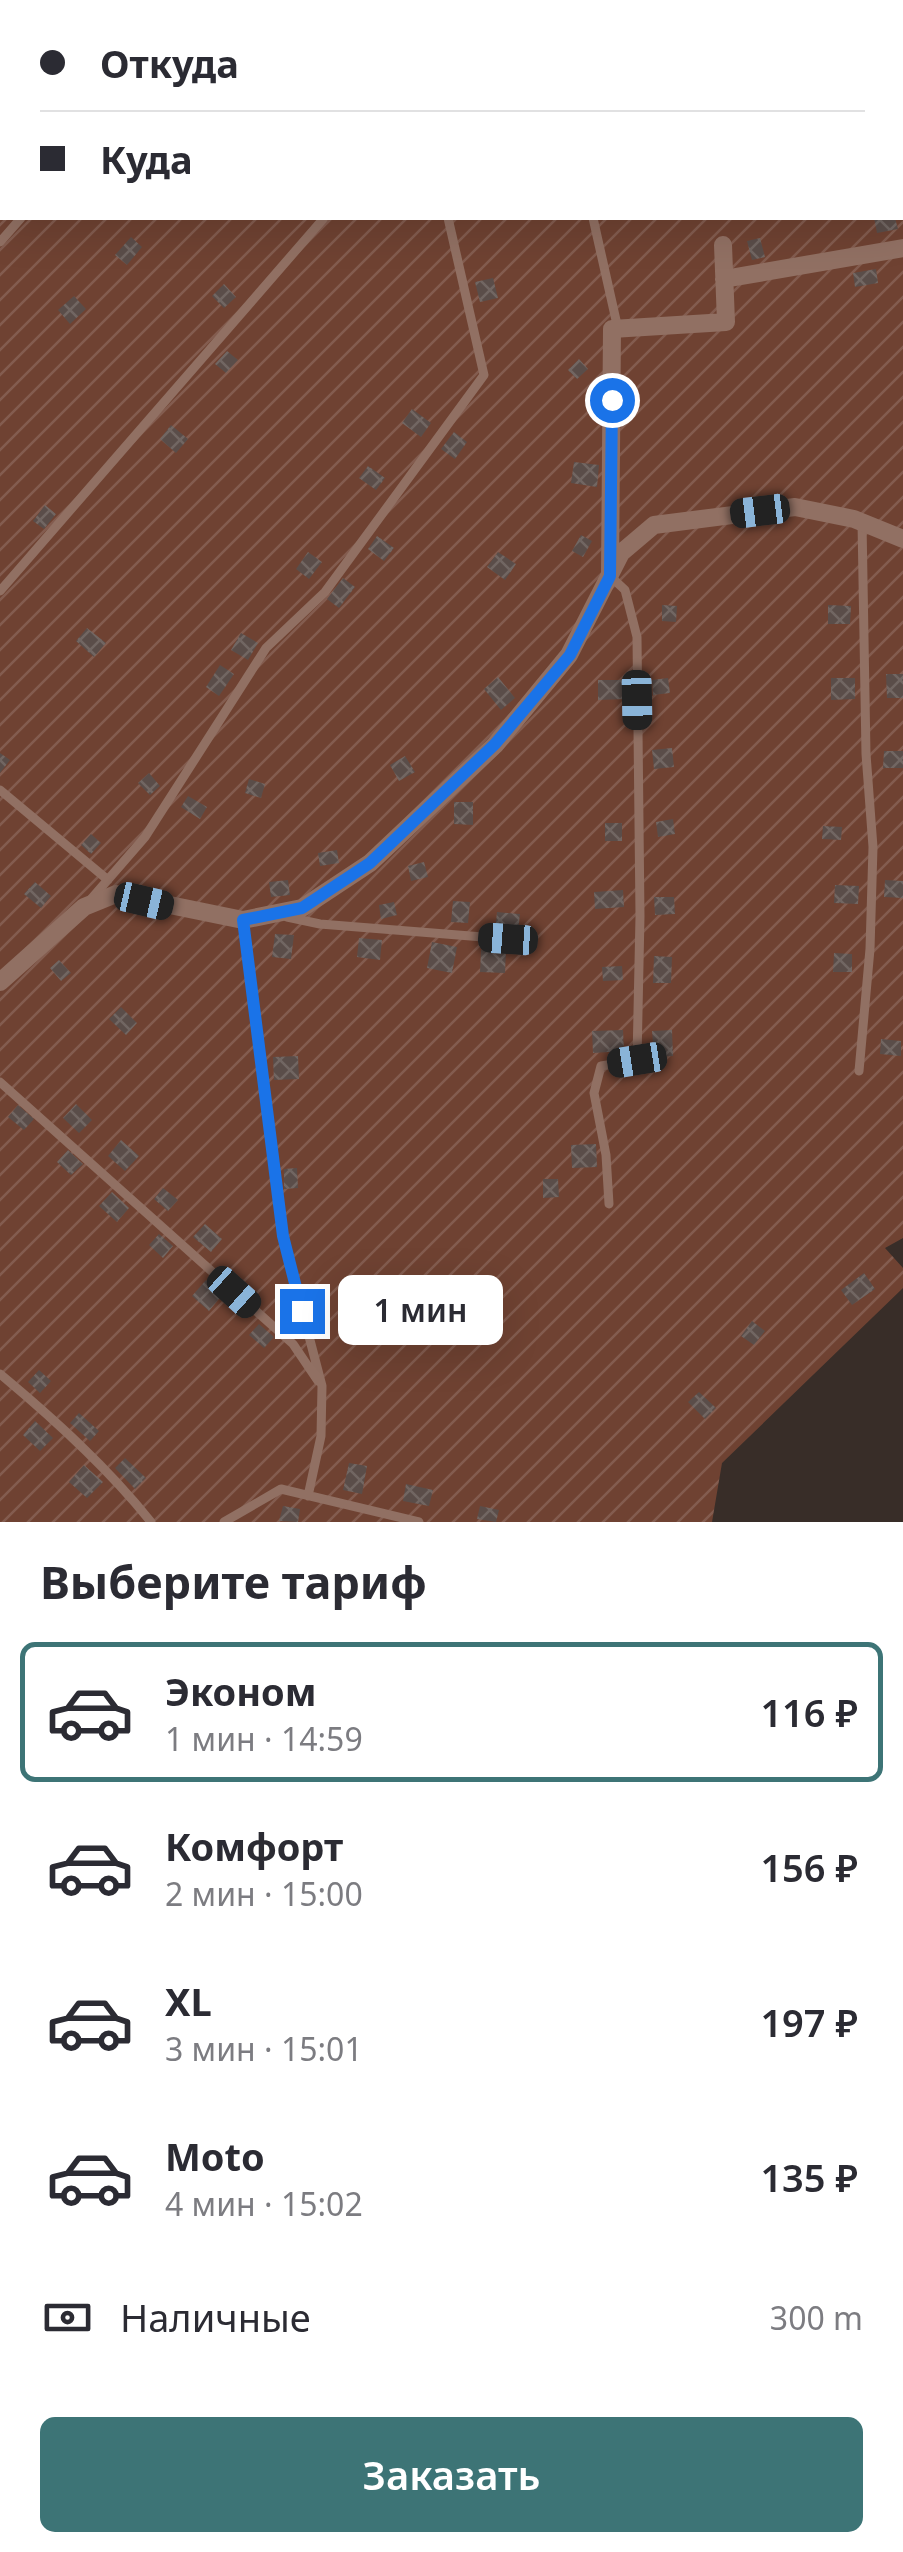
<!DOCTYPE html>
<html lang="ru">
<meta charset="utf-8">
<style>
body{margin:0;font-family:"Noto Sans",sans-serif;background:#f2f2f3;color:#2b2b33;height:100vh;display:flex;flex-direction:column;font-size:38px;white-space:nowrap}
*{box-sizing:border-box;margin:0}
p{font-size:32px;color:#7c7c81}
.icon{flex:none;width:55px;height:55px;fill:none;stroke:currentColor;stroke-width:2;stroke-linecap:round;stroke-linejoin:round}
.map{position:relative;height:1522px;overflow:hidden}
.side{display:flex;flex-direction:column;background:#fff;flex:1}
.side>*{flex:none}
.top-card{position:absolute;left:0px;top:0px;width:905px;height:220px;box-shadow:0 10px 40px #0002;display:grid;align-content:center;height:220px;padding:0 40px;background:#fff}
.end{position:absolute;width:45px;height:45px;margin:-22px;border:12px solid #1a73e8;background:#fff;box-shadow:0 0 0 5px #fff}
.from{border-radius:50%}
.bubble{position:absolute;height:70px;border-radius:15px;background:#fff;box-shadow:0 10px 40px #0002;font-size:32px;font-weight:600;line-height:70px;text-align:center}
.car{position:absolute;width:30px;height:60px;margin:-30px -15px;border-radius:12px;box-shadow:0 0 8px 2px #0007;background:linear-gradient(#222 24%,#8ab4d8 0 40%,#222 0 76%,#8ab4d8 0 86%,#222 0)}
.top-card b{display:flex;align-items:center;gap:35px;height:95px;font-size:38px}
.top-card b+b{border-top:2px solid #e1e1e2}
.top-card i{width:25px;height:25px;background:#2b2b33}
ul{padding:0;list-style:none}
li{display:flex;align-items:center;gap:30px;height:140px;margin:0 20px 15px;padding:0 20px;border:5px solid transparent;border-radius:15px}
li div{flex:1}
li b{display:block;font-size:38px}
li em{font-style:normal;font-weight:600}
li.on{border-color:#3d7476}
li>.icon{width:90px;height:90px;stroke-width:1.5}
h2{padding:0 40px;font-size:45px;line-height:120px}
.pay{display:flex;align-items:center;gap:25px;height:110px;padding:0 40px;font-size:38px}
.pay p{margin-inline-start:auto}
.primary-button{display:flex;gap:20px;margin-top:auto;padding:20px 40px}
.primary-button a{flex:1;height:115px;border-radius:15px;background:#3d7476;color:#fff;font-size:40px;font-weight:600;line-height:115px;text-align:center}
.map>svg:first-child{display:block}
</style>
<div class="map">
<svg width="903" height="1522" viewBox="0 0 903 1522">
<defs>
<pattern id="garden-furrows" width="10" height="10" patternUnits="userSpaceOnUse" patternTransform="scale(2.5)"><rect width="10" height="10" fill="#6f4232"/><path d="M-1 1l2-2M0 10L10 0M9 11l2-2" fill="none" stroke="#835c4f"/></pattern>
<pattern id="building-cross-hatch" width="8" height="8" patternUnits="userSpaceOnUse" patternTransform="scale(2.5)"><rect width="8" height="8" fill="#5a4d49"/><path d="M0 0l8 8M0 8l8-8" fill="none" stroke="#716662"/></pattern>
</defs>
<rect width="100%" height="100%" fill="#382d28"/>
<!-- garden -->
<path fill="url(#garden-furrows)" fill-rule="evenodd" d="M0 0H903V1238L885 1248 903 1268V1288L722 1463 712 1522H0ZM2 2H902V218H2Z"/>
<!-- building -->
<path fill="url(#building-cross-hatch)" d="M874 218H895L898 229 877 233Z
M131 237 142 247 127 265 115 255Z
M760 238 765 257 752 260 747 241Z
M876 269 878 283 855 287 853 273Z
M493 278 498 298 480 302 475 282Z
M224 284 236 297 224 308 212 296Z
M74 296 86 309 70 324 58 310Z
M227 351 238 360 226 373 215 364Z
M579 359 588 369 577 379 568 370Z
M412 409 431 423 421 437 402 423Z
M171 425 188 439 176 453 160 439Z
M454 432 467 442 455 459 441 449Z
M574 462 599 465 597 487 571 483Z
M368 466 385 478 376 490 359 478Z
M45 505 56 514 44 529 33 521Z
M581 535 592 541 583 557 572 551Z
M377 536 394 548 384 561 368 549Z
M308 552 322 562 309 579 296 569Z
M498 552 516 564 505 580 487 567Z
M343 578 355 587 339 608 327 599Z
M662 605 677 606 676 622 662 621Z
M828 605 851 606 850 624H828Z
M87 628 106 643 94 657 76 641Z
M241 633 258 643 248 660 231 650Z
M220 665 234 674 219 696 206 687Z
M886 674H903V698H887Z
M498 677 515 698 501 710 484 689Z
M668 678 670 693 653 695 652 680Z
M831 678H855V699L831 700Z
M598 680H626L627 699 598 700Z
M672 748 674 767 654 769 652 750Z
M884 751H903V768H883Z
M0 753 10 760 0 773Z
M405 756 415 772 399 781 390 765Z
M149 773 160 786 150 795 138 783Z
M249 779 265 784 261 798 245 793Z
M188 796 207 807 200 819 181 807Z
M454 802H473V825L454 824Z
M673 819 675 834 658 837 656 822Z
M605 823H622V841H605Z
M823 826 842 827 841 840 822 839Z
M91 834 101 843 91 854 81 845Z
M337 850 339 863 320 866 318 853Z
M424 862 428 877 411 881 408 866Z
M288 880 290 895 271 897 269 882Z
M885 880 903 881V898L884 897Z
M35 882 51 896 41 908 24 894Z
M835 885 859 886 858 904 834 903Z
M623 890 624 907 595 909 594 892Z
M654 897H674L675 914 655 915Z
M453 901 470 902 468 923 451 922Z
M394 902 397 915 381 919 379 905Z
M497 912 520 914 518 933 495 931Z
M275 934 294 935 291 959 272 957Z
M359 938 382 940 380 960 357 957Z
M432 942 457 947 452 973 427 968Z
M481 950 506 951 505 973 480 972Z
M834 953 852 954V972H833Z
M654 956 672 957 671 983H653Z
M59 960 71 973 61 981 50 968Z
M622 966 623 980 603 981 602 967Z
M121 1007 137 1023 126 1035 109 1019Z
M623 1030 624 1051 593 1053 592 1031Z
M672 1030 673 1056 654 1057 652 1031Z
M881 1039 901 1041V1056L880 1054Z
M298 1056 299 1079 274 1080 273 1057Z
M76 1104 92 1120 79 1133 63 1118Z
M18 1105 34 1119 24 1130 8 1117Z
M121 1140 139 1156 125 1171 108 1156Z
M596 1144 597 1167 572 1168 571 1145Z
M68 1150 83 1164 71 1175 57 1162Z
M297 1168 298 1188 284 1189V1169Z
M543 1179H558L559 1197 543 1198Z
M163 1188 178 1200 168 1211 154 1199Z
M112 1192 129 1208 117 1222 99 1206Z
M205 1224 222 1239 211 1252 193 1237Z
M159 1234 173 1246 163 1258 149 1245Z
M864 1273 875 1289 852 1305 841 1290Z
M206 1280 223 1294 209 1311 192 1296Z
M752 1321 765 1331 754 1345 741 1336Z
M259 1324 274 1337 264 1348 249 1335Z
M39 1370 51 1381 40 1393 28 1382Z
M699 1392 716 1408 705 1419 688 1402Z
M79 1413 99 1431 90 1441 70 1423Z
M35 1421 53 1438 40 1451 23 1435Z
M125 1458 146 1478 135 1489 115 1468Z
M349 1463 367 1466 362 1494 343 1490Z
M84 1465 103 1482 87 1498 69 1482Z
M406 1484 433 1490 429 1506 403 1501Z
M283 1506 300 1509 298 1522 279 1521Z
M480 1506 499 1510 496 1522 477 1519Z"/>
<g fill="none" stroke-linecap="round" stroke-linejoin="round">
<!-- lane -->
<path stroke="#917063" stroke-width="9" d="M304 0 322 2
M193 2 195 0
M593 2 595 0
M593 218 618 329
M0 242 21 218
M0 591 324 218
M0 790 108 880
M92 898 145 837 266 648 325 592 484 375 448 218
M287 917 320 924 508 939
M243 920 283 1237 322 1386 321 1436 308 1496
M859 1071 870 949 873 847 866 754 862 522
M0 1082 293 1344 318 1381
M609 1204 606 1155 594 1093 601 1066 637 1060 640 916 637 637 625 590 610 576
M0 1374C54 1419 107 1467 151 1522
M224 1522 281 1489 419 1522"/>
<!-- street -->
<path stroke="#917063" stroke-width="18" d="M902 194 903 196
M724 279 903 248
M610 573 612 329 726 322 723 245
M0 982 84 907 116 894 243 920 302 908 370 863 495 745 569 655 621 553 654 525 795 507 854 519 903 539"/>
</g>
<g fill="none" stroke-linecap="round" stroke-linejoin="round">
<!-- route -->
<path stroke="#1a73e8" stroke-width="12" d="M302 1311 283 1236 243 920 302 908 370 863 495 744 570 655 610 576 612 400"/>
</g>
</svg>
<i class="end from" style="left:612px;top:400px"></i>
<i class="end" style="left:302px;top:1311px"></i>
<div class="bubble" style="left:338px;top:1275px;width:165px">1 мин</div>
<i class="car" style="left:760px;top:511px;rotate:263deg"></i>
<i class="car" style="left:637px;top:700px;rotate:179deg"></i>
<i class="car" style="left:144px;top:901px;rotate:103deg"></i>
<i class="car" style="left:508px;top:939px;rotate:274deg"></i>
<i class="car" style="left:637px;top:1060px;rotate:261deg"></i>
<i class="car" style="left:234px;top:1292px;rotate:132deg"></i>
<div class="top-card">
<b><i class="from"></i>Откуда</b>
<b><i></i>Куда</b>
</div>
</div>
<section class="side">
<h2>Выберите тариф</h2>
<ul>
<li class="on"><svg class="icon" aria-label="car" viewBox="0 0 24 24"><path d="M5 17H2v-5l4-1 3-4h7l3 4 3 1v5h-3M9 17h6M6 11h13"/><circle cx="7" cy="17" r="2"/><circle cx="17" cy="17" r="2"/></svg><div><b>Эконом</b><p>1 мин · 14:59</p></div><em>116 ₽</em></li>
<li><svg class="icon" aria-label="car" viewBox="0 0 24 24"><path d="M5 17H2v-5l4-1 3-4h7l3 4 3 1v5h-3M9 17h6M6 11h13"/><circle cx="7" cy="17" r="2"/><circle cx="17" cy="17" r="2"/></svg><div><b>Комфорт</b><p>2 мин · 15:00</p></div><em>156 ₽</em></li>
<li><svg class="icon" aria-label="car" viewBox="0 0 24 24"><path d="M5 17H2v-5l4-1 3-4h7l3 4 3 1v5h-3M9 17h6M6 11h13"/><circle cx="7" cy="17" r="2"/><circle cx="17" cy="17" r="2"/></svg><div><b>XL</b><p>3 мин · 15:01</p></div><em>197 ₽</em></li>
<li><svg class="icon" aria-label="car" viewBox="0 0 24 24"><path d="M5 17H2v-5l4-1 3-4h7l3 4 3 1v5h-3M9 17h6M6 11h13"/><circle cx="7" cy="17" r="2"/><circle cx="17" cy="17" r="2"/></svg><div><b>Moto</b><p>4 мин · 15:02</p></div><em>135 ₽</em></li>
</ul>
<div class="pay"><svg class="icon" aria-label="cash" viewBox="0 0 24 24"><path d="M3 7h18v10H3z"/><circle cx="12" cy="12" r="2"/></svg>Наличные<p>300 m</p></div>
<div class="primary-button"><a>Заказать</a></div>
</section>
